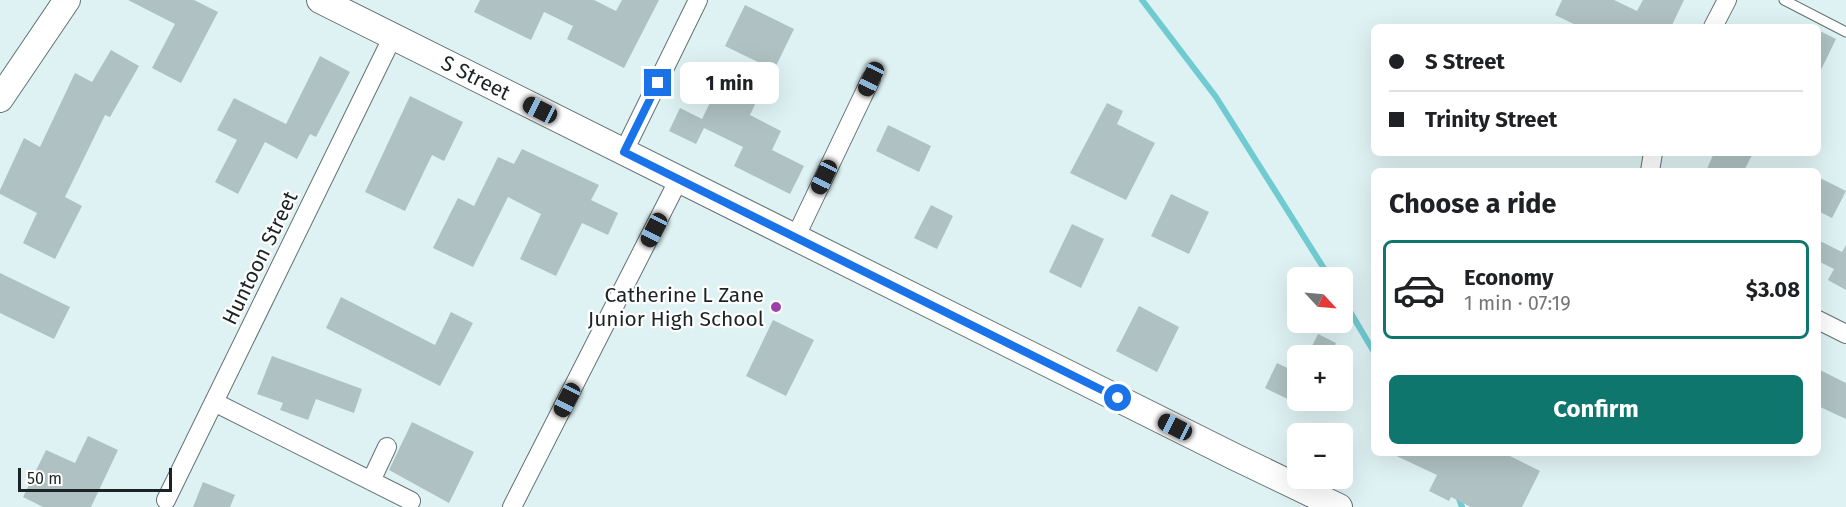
<!DOCTYPE html>
<meta charset="utf-8">
<style>
body{margin:0;font-family:"Fira Sans",sans-serif;background:#f2f2f2;color:#202124;height:100vh;display:flex;flex-direction:column;font-size:22px;white-space:nowrap}
*{box-sizing:border-box;margin:0}
p{font-size:20px;color:#757577}
.icon{flex:none;width:33px;height:33px;fill:none;stroke:currentColor;stroke-width:2;stroke-linecap:round;stroke-linejoin:round}
.map{position:relative;flex:1;overflow:hidden}
.sheet{position:absolute;left:1371px;top:168px;width:450px;height:288px;display:flex;flex-direction:column;background:#fff;border-radius:9px;box-shadow:0 6px 24px #0002}
.sheet>*{flex:none}
.guide{position:absolute;left:1371px;top:24px;width:450px;height:132px;border-radius:9px;box-shadow:0 6px 24px #0002;display:grid;align-content:center;height:132px;padding:0 18px;background:#fff}
.needle{width:39px;rotate:116deg}
.tools{position:absolute;left:1287px;top:267px;display:grid;gap:12px}
.tools a{display:grid;place-items:center;width:66px;height:66px;border-radius:9px;background:#fff;box-shadow:0 6px 24px #0002;font-size:30px}
.scale{position:absolute;left:18px;bottom:15px;width:154px;box-sizing:border-box;padding-left:6px;border:3px solid #1c2324;border-top:0;font-size:16px;line-height:21px;white-space:nowrap;color:#1c2324;-webkit-text-stroke:4px #fff;paint-order:stroke}
.end{position:absolute;width:27px;height:27px;margin:-14px;border:8px solid #1a73e8;background:#fff;box-shadow:0 0 0 3px #fff}
.from{border-radius:50%}
.bubble{position:absolute;height:42px;border-radius:9px;background:#fff;box-shadow:0 6px 24px #0002;font-size:20px;font-weight:700;line-height:42px;text-align:center}
.car{position:absolute;width:18px;height:36px;margin:-18px -9px;border-radius:8px;box-shadow:0 0 4px 2px #0007;background:linear-gradient(#222 24%,#8ab4d8 0 40%,#222 0 76%,#8ab4d8 0 86%,#222 0)}
.guide b{display:flex;align-items:center;gap:21px;height:57px;font-size:22px}
.guide b+b{border-top:2px solid #e0e0e0}
.guide i{width:15px;height:15px;background:#202124}
ul{padding:0;list-style:none}
li{display:flex;align-items:center;gap:18px;height:99px;margin:0 12px 9px;padding:0 6px;border:3px solid transparent;border-radius:9px}
li div{flex:1}
li b{display:block;font-size:22px}
li em{font-style:normal;font-weight:700}
li.active{border-color:#0f766e}
li>.icon{width:54px;height:54px;stroke-width:1.5}
h2{padding:0 18px;font-size:27px;line-height:72px}
.cta{display:flex;gap:12px;margin-top:auto;padding:12px 18px}
.cta a{flex:1;height:69px;border-radius:9px;background:#0f766e;color:#fff;font-size:24px;font-weight:700;line-height:69px;text-align:center}
.map>svg:first-child{display:block}
</style>
<div class="map">
<svg width="1846" height="507" viewBox="0 0 1846 507">
<rect width="100%" height="100%" fill="#dff2f3"/>
<g fill="none" stroke-linecap="round" stroke-linejoin="round">
<!-- stream -->
<path stroke="#70cbd1" stroke-width="6" d="M1142 0 1216 97 1330 278
M1342 298 1374 352
M1458 496 1462 507"/>
</g>
<!-- building -->
<path fill="#afc1c2" d="M128 0H194L218 12 181 83 152 68 175 24Z
M480 0H594L616 11 622 0H659L624 68 567 39 573 26 544 12 531 40 474 12Z
M1562 0H1614L1637 11 1643 0H1684L1671 27H1580L1555 15Z
M745 5 794 29 774 70 725 46Z
M1818 30 1836 39 1818 76Z
M111 50 139 66 110 117 105 115 65 197 82 206 55 259 23 243 37 213 0 194V190L24 138 40 147 75 73 92 82Z
M320 56 350 72 316 137 310 134 297 159 265 142 238 194 215 182 237 140 217 130 234 98 286 124Z
M721 80 758 98 750 115 781 131 772 150 804 166 790 194 734 166 743 147 704 128 696 144 669 131 680 108 702 119Z
M410 96 463 122 444 161 432 155 405 211 365 192Z
M1107 103 1123 111 1117 124 1155 143 1126 200 1070 173Z
M888 125 931 146 919 172 876 151Z
M522 149 599 185 591 200 618 213 608 235 582 223 556 276 520 259 541 214 508 197 473 267 433 248 458 198 474 206 498 157 514 164Z
M1714 153H1753L1744 171H1706Z
M1818 177 1846 191 1832 218 1818 211Z
M1171 194 1209 212 1189 254 1151 236Z
M931 205 953 216 937 249 914 238Z
M1072 224 1104 239 1081 288 1049 272Z
M1818 240 1842 252 1846 245V290L1828 280 1834 269 1818 261Z
M0 273 70 307 54 339 0 313Z
M341 297 435 345 451 312 473 323 440 386 326 328Z
M1139 306 1179 327 1157 372 1116 351Z
M773 320 814 340 786 396 746 376Z
M1318 334 1336 343 1330 356H1307Z
M272 356 362 389 354 413 316 399 308 420 280 410 283 403 257 394Z
M1277 363 1298 373V404L1265 388Z
M1818 369 1846 383V419L1818 406Z
M412 422 474 452 449 503 389 470Z
M88 436 118 450 91 507H43L23 497 46 450 75 463Z
M1390 453H1504L1540 471 1522 507H1471L1451 497 1449 501 1429 491 1437 475Z
M203 482 235 495 230 507H193Z"/>
<g fill="none" stroke-linecap="round" stroke-linejoin="round">
<!-- lane casing -->
<g stroke="#627273" stroke-width="11">
<path id="lane" d="M1784 0 1846 32"/>
</g>
<!-- street casing -->
<g stroke="#627273" stroke-width="20">
<path id="street" d="M1713 27 1727 0
M624 151 698 0
M1650 171 1653 153
M796 236 871 79
M1818 320 1846 334
M214 402 411 501
M371 481 387 447
M166 500 393 36
M512 507 679 179"/>
</g>
<!-- secondary casing -->
<g stroke="#627273" stroke-width="28">
<g id="secondary">
<path id="s1" d="M320 0 1233 456 1339 507"/>
<path d="M0 99 67 0"/>
</g>
</g>
<!-- lane -->
<use href="#lane" stroke="#fff" stroke-width="9"/>
<!-- street -->
<use href="#street" stroke="#fff" stroke-width="18"/>
<!-- secondary -->
<use href="#secondary" stroke="#fff" stroke-width="26"/>
</g>
<g fill="none" stroke-linecap="round" stroke-linejoin="round">
<!-- route -->
<path stroke="#1a73e8" stroke-width="8" d="M658 83 624 152 1118 398"/>
</g>
<!-- markers -->
<circle fill="#9e40aa" stroke="#fff" stroke-width="2" cx="776" cy="307" r="6"/>
<g text-anchor="middle" stroke-width="4.5" stroke-linejoin="round" paint-order="stroke">
<!-- street labels -->
<g font-size="21" fill="#1c2324" stroke="#fff">
<text dy="7" stroke="none"><textPath href="#s1" startOffset="174">S Street</textPath></text>
<text transform="translate(260 258) rotate(-64)" y="7">Huntoon Street</text>
</g>
<!-- poi labels -->
<g font-size="21" fill="#1c2324" stroke="#fff" text-anchor="end">
<text x="764" y="302">Catherine L Zane<tspan x="764" dy="24">Junior High School</tspan></text>
</g>
</g>
</svg>
<div class="tools">
<a><svg class="needle" viewBox="-14 -14 28 28"><path d="M0-13l5 13h-10z" fill="#e53935"/><path d="M0 13l5-13h-10z" fill="#757577"/></svg></a>
<a>+</a>
<a>−</a>
</div>
<div class="scale">50 m</div>
<i class="end from" style="left:1118px;top:398px"></i>
<i class="end" style="left:658px;top:83px"></i>
<div class="bubble" style="left:680px;top:62px;width:99px">1 min</div>
<i class="car" style="left:871px;top:79px;rotate:205deg"></i>
<i class="car" style="left:540px;top:110px;rotate:297deg"></i>
<i class="car" style="left:824px;top:177px;rotate:205deg"></i>
<i class="car" style="left:654px;top:230px;rotate:207deg"></i>
<i class="car" style="left:567px;top:400px;rotate:207deg"></i>
<i class="car" style="left:1175px;top:427px;rotate:297deg"></i>
<div class="guide">
<b><i class="from"></i>S Street</b>
<b><i></i>Trinity Street</b>
</div>
<section class="sheet">
<h2>Choose a ride</h2>
<ul>
<li class="active"><svg class="icon" aria-label="car" viewBox="0 0 24 24"><path d="M5 17H2v-5l4-1 3-4h7l3 4 3 1v5h-3M9 17h6M6 11h13"/><circle cx="7" cy="17" r="2"/><circle cx="17" cy="17" r="2"/></svg><div><b>Economy</b><p>1 min · 07:19</p></div><em>$3.08</em></li>
</ul>
<div class="cta"><a>Confirm</a></div>
</section>
</div>
